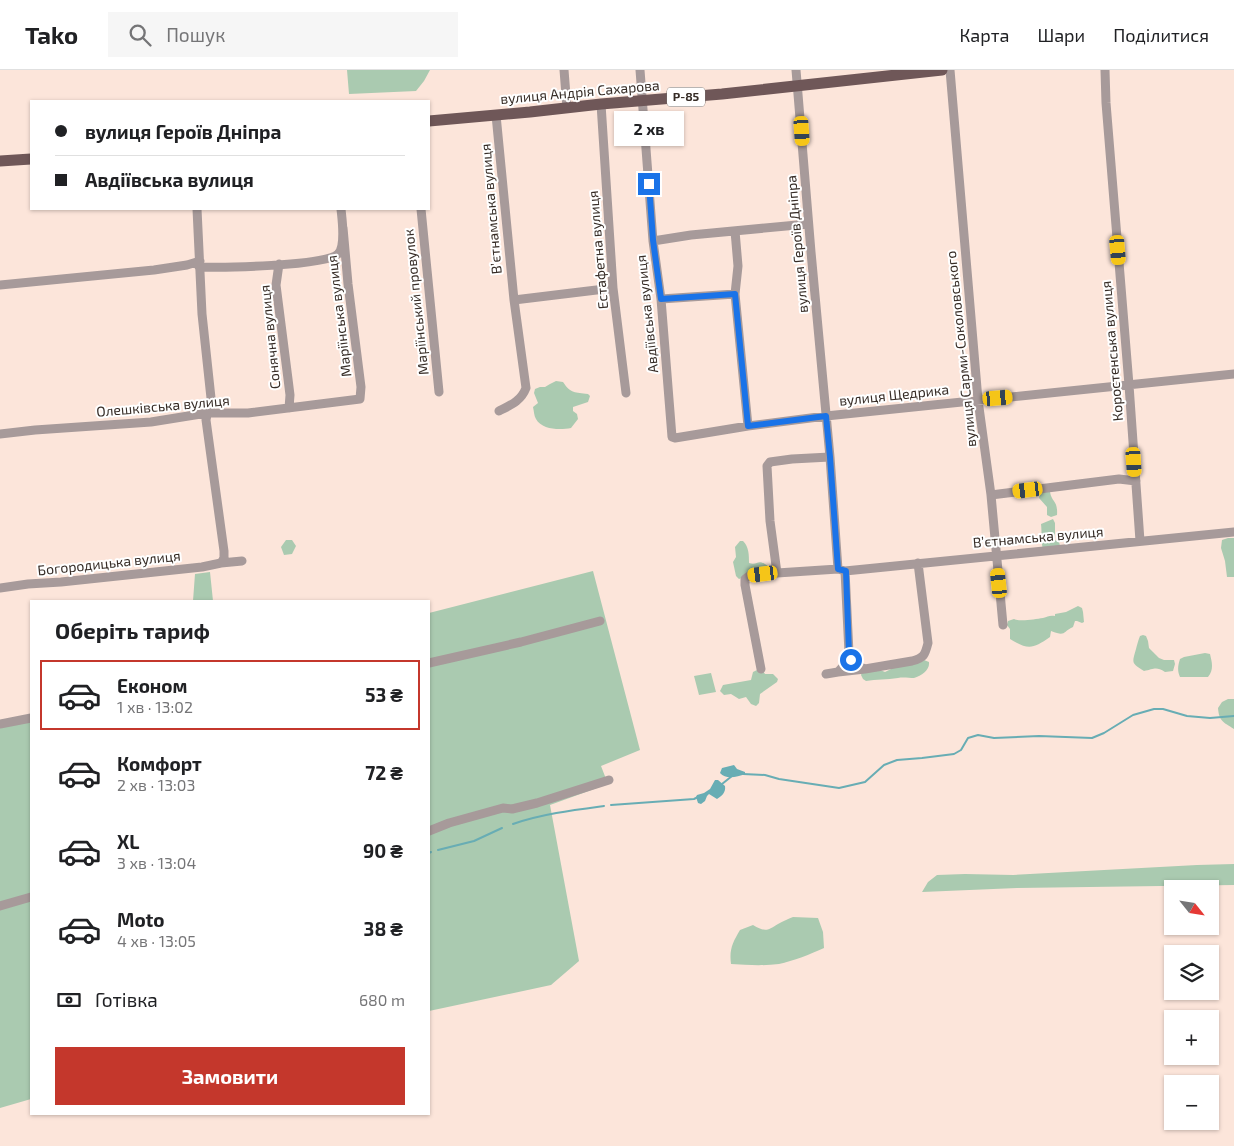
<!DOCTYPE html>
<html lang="uk">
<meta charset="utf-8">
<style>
body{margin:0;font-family:"Exo 2",sans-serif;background:#f6f6f6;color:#202124;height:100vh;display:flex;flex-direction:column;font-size:19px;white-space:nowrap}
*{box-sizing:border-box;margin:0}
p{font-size:16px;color:#757577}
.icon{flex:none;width:28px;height:28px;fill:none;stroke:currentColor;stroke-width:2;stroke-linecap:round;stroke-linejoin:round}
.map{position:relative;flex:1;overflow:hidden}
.sheet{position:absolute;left:30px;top:530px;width:400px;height:515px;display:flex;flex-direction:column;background:#fff;border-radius:0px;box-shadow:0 1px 4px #0004}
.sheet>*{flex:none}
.hud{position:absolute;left:30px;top:30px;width:400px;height:110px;border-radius:0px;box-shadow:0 1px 4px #0004;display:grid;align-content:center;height:110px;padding:0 25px;background:#fff}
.needle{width:32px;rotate:120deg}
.tools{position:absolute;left:1164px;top:810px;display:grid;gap:10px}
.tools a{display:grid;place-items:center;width:55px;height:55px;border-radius:0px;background:#fff;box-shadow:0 1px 4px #0004;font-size:25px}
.end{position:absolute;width:22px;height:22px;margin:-11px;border:6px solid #1a73e8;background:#fff;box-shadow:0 0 0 2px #fff}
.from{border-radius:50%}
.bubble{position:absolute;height:35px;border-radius:0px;background:#fff;box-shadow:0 1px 4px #0004;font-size:16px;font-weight:700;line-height:35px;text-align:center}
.car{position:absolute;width:15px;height:30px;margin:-15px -8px;border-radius:6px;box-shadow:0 0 4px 1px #0007;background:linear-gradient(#f5c518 24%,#345 0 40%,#f5c518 0 76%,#345 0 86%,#f5c518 0)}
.hud b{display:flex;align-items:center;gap:18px;height:48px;font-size:19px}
.hud b+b{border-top:1px solid #e0e0e0}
.hud i{width:12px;height:12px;background:#202124}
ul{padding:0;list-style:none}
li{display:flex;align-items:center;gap:15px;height:70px;margin:0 10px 8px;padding:0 15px;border:2px solid transparent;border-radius:0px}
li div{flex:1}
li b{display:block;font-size:19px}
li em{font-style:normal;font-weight:700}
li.current{border-color:#c4372c}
li>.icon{width:45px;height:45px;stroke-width:1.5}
h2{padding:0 25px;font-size:22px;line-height:60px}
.pay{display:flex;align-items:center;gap:12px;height:55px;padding:0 25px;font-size:19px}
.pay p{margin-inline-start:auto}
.action{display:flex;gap:10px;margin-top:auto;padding:10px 25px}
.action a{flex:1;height:58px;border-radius:0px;background:#c4372c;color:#fff;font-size:20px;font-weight:700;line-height:58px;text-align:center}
header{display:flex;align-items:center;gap:30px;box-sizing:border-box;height:70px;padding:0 25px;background:#fff;border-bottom:1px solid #e0e0e0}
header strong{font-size:24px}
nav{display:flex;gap:28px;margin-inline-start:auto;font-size:18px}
.search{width:350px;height:45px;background:#f6f6f6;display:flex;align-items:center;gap:12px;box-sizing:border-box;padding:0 18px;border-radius:0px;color:#757577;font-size:19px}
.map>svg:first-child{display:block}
</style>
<header>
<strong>Tako</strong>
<div class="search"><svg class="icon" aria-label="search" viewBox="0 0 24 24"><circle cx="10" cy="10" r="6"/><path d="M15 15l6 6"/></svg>Пошук</div>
<nav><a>Карта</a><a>Шари</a><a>Поділитися</a></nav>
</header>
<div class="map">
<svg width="1234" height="1076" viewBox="0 0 1234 1076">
<rect width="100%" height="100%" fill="#fce5da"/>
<!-- green -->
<path fill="#aacab0" d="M347 0H430L424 11 416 21 349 24Z
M556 311 563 312C571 324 575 322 588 324L590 326 588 332 573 337V341L577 344 578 349 571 358C560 360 542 360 536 349 534 346 534 341 533 337L538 333 534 323 535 319 540 317H545L550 314Z
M1044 420 1050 422C1052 433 1058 430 1057 445L1051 447 1047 445V437L1039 428 1040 424Z
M1053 449 1055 453V470L1059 472 1060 476 1043 479C1041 473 1042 462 1041 454Z
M1228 468H1234V507H1227L1225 491 1221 478 1222 470Z
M286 470H292L296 476 292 484 284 485 281 477Z
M740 471H743C749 477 749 485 749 493 759 496 757 487 769 497H773L775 499 767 502 762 500 739 509 736 506 733 492 736 487 735 477Z
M593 501 640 680 601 696 608 714 550 735 579 891 551 915 429 941V543Z
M210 502 213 531H193L195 504Z
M1078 536 1082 538 1083 542 1084 552 1082 553 1077 551H1075L1073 557C1062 562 1066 567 1051 561L1050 567C1033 579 1028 580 1010 569V559L1007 555 1008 551 1014 549C1021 552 1035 549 1043 548 1048 547 1049 545 1055 546V544L1066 542Z
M1143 565 1146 566 1148 571 1149 578 1159 588 1164 590H1174L1175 594 1173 601 1165 602C1156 596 1154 599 1144 601 1131 593 1132 593 1136 579 1137 575 1138 571 1140 566Z
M1205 583 1210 584C1212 593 1214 599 1208 607H1180C1177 601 1178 595 1180 589L1184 587Z
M924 590 929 592C930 600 922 606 914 608 909 608 903 607 898 608 887 610 876 609 866 611L863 609 861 605 862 602 880 600 885 602 897 596 900 597 904 595Z
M757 600 763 601 765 604H773L778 609 777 612 760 624 759 633 756 636 751 634 746 627 739 629 731 624 724 625 720 621 723 615 751 610 753 602Z
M711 603 716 622 699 625 694 606Z
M1228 629H1234V659C1223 652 1219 651 1218 638L1222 632Z
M31 646V1029L0 1038V650Z
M1234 794V815L1017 818 922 822 928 812 937 805 965 804 1013 805 1197 795Z
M793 847 818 848 823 862 824 878C811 884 793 891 779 894 763 896 747 895 731 894 729 879 733 872 740 860L753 855C765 862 767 861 778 854 783 851 788 849 793 847Z"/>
<!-- water -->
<path fill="#68adb4" d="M734 695 737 699 745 702V704C737 707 726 710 720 703L722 698Z
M715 710H718L725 716C726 722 722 726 717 729L709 724 707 726 705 731 701 734 698 733 696 727 697 725 704 723 710 719Z"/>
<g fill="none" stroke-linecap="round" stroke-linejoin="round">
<!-- stream -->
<path stroke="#68adb4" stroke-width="2" d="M743 704 765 705 779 709 839 718 865 712 884 695 897 690 922 688 954 684 961 680 968 668 978 665 994 668 1039 666 1092 668 1104 663 1133 645 1154 639H1163L1187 646 1210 648 1234 646
M722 714 732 706
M611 735 694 729 698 727
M513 754C542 744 574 740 604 736
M438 780 474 771 502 758
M429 783 431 782"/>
<!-- minor -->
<path stroke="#a79a9a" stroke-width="9" d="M564 0 567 38
M640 0 653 171 661 229 672 367 675 368 748 356 826 346 1234 304
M796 0 811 182 830 387 838 499 845 501 849 583 847 592 838 602 826 604
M950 0 978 330 991 425 1003 555
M1105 0 1106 33 1129 315 1140 471
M601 34 613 218 626 323
M496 45 514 230 526 318C521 331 511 335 499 341
M197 139 202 244 211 328C211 336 207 342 206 350L224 481V488L221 493
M421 139 439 322
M735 161 738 196 735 224 748 356
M653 171 691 165 808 154
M279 194 276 215 288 309 290 325 289 338
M199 197C220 198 325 196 338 184 346 176 342 149 341 139
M0 215 154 200 187 195 200 191
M661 229 735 224
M514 230 613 218
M0 364 35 360 151 352 207 343H248L360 329 361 317 348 214 343 158
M991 425 1119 409 1136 411
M845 501 1234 462
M777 503 770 451 767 396 770 392 792 389 830 387
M0 518 28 514 61 512 202 497 221 493 242 491
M429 593 521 572 600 551
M761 599 745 515V509L749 506 777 503 838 499
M865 599 912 591C924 588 925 585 928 573L918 493
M838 602 865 599C854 595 852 594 849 583
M0 654 31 648
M429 761 449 753 503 738 512 739 537 733 609 710
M0 836 31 827"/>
<!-- major -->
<path stroke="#6f5758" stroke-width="11" d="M429 51 530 42 601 34 722 24 942 0
M0 91 31 89"/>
</g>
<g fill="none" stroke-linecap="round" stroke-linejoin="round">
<!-- route -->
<path stroke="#1a73e8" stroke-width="6" d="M649 114 653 170 661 229 735 224 748 356 826 346 830 387 838 499 846 501 849 583 851 590"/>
</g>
<g text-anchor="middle" stroke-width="4" stroke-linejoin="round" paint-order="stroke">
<!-- shield labels -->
<rect fill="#fff" stroke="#726b67" stroke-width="1" x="667" y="17.5" width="38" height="19" rx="4"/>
<g font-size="12" font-weight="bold" fill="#362c26">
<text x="686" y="31">Р-85</text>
</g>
<!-- street labels -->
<g font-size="14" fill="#362c26" stroke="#fff">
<text transform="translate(580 22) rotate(-5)" y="5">вулиця Андрія Сахарова</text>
<text transform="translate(491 139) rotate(-95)" y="5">Вʼєтнамська вулиця</text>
<text transform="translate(797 174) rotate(-95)" y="5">вулиця Героїв Дніпра</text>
<text transform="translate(598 180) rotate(-95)" y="5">Естафетна вулиця</text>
<text transform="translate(416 232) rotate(-96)" y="5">Маріїнський провулок</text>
<text transform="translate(647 244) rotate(-96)" y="5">Авдіївська вулиця</text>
<text transform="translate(339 246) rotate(-97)" y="5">Маріїнська вулиця</text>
<text transform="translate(270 267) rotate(-96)" y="5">Сонячна вулиця</text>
<text transform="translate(961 279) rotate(-96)" y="5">вулиця Сарми-Соколовського</text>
<text transform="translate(1112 281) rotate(-95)" y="5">Коростенська вулиця</text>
<text transform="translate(894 325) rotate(-6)" y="5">вулиця Щедрика</text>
<text transform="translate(163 336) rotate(-5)" y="5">Олешківська вулиця</text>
<text transform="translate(1038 467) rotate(-5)" y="5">Вʼєтнамська вулиця</text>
<text transform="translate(109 493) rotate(-6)" y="5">Богородицька вулиця</text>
</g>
</g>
</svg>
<div class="tools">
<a><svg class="needle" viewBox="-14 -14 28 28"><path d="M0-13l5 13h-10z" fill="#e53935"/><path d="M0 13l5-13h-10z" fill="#757577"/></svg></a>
<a><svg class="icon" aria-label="layers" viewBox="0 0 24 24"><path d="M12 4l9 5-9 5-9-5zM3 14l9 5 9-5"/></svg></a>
<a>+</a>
<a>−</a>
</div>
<i class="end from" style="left:851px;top:590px"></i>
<i class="end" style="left:649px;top:114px"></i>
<div class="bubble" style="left:614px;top:41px;width:70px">2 хв</div>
<i class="car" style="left:802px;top:61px;rotate:176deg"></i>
<i class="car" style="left:1118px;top:180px;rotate:175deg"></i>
<i class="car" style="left:998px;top:328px;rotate:85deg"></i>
<i class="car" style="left:1134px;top:392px;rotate:176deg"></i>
<i class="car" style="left:1028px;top:420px;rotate:263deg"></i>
<i class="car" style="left:763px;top:504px;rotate:263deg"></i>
<i class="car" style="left:999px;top:513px;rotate:354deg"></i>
<div class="hud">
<b><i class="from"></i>вулиця Героїв Дніпра</b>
<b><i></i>Авдіївська вулиця</b>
</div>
<section class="sheet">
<h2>Оберіть тариф</h2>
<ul>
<li class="current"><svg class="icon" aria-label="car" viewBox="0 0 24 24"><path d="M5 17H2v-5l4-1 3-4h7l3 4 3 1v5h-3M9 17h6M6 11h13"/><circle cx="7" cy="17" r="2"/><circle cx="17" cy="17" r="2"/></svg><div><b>Економ</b><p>1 хв · 13:02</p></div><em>53 ₴</em></li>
<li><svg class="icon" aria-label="car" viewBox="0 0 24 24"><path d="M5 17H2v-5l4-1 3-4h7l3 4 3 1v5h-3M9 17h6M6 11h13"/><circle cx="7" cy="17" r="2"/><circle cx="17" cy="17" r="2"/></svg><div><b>Комфорт</b><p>2 хв · 13:03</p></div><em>72 ₴</em></li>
<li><svg class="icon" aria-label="car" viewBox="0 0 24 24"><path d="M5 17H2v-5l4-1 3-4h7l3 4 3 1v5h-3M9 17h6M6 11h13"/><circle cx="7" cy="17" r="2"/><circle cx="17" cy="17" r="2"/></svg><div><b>XL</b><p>3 хв · 13:04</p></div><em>90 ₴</em></li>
<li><svg class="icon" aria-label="car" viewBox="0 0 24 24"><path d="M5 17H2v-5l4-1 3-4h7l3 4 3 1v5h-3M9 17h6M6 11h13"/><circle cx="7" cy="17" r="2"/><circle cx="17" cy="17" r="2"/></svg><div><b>Moto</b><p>4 хв · 13:05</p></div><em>38 ₴</em></li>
</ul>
<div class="pay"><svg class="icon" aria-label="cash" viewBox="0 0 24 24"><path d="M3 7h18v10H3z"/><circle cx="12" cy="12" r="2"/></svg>Готівка<p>680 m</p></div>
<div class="action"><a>Замовити</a></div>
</section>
</div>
